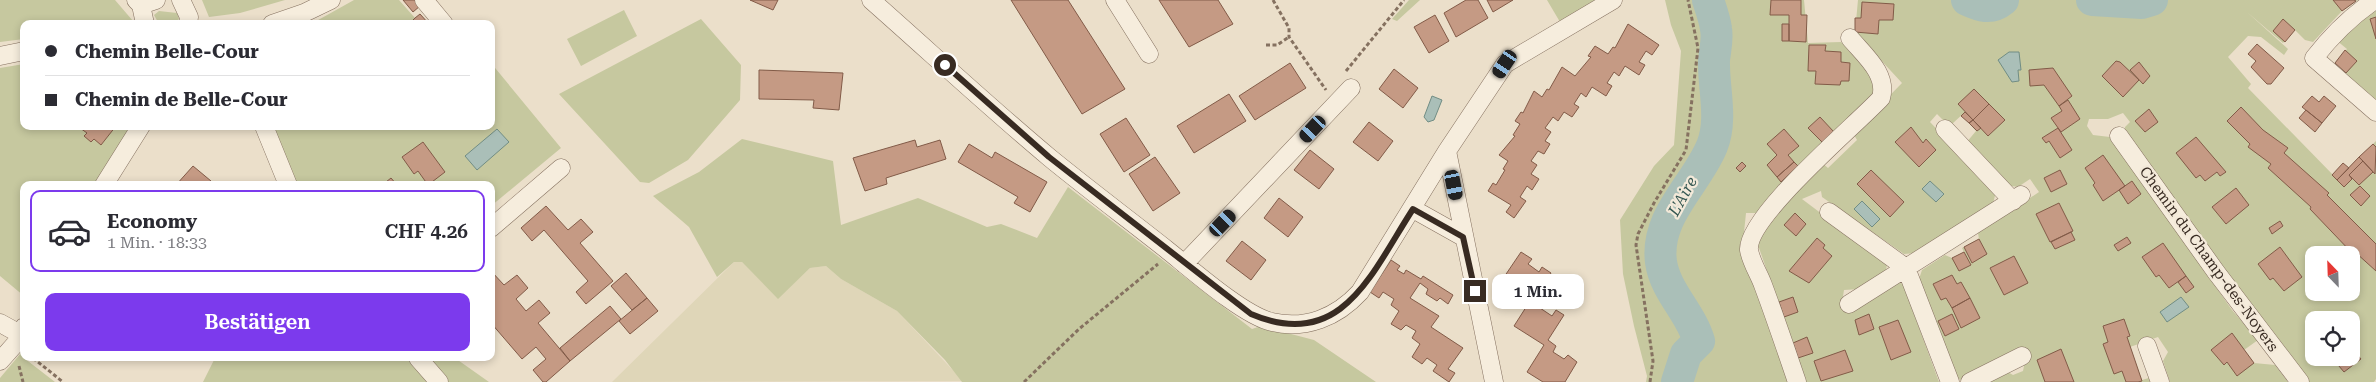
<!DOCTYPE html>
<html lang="de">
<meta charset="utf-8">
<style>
body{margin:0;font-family:"Roboto Serif",serif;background:#f2f2f3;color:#2b2b33;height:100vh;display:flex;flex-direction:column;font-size:19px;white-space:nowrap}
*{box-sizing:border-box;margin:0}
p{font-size:16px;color:#7c7c81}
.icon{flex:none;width:28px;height:28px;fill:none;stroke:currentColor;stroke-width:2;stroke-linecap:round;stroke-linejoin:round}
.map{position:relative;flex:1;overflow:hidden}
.details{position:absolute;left:20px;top:181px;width:475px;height:180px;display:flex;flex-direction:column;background:#fff;border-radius:10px;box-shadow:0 2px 8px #0003}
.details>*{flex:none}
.hud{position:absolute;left:20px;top:20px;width:475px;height:110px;border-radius:10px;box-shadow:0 2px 8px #0003;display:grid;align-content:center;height:110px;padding:0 25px;background:#fff}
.needle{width:32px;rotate:337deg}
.controls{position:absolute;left:2305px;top:246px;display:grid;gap:10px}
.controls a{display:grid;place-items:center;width:55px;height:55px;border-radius:10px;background:#fff;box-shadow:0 2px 8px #0003;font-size:25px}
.end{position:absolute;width:22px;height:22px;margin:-11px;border:6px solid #382b22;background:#fff;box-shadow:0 0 0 2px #fff}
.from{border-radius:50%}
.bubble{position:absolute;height:35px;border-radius:10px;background:#fff;box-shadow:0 2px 8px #0003;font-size:16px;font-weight:600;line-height:35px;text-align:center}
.car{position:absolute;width:15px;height:30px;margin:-15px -8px;border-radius:6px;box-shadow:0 0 4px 1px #0007;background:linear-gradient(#222 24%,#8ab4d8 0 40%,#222 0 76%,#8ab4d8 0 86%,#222 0)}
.hud b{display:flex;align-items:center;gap:18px;height:48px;font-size:19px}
.hud b+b{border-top:1px solid #e1e1e2}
.hud i{width:12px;height:12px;background:#2b2b33}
ul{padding:9px 0 0;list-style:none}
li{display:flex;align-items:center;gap:15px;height:82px;margin:0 10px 8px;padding:0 15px;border:2px solid transparent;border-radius:10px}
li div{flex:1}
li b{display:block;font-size:19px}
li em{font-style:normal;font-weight:600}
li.selected{border-color:#7c3aed}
li>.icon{width:45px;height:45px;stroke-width:1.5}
.primary-button{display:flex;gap:10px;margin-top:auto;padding:10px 25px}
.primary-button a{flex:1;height:58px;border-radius:10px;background:#7c3aed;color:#fff;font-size:20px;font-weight:600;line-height:58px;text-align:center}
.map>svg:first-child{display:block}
</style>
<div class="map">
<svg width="2376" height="382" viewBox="0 0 2376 382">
<rect width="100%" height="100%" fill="#ebdfca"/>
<!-- farmland -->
<path fill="#dfd6b8" d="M734 262H742L778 298 810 268 826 266 841 279 897 311 963 381 612 382Z"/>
<!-- green -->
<path fill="#c6c89f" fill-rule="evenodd" d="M0 0H115L133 21 131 24H24V39L0 42Z
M202 0H285L240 13 209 17Z
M354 0H399L415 18 409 24H311Z
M1409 0H1420L1397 21 1392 19Z
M1547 0H1597L1560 22Z
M1665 0H1804L1808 43 1841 42 1875 79V96L1759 213H1746L1742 252 1790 382H1646L1647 376 1634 326 1623 274 1620 220 1654 166 1674 145 1681 51 1671 25Z
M1858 0H2358L2342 11 2313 42 2305 40 2295 30 2283 43 2247 12 2288 49 2284 55 2261 37 2248 36 2228 57 2251 84 2248 88 2337 179 2376 141V379L2374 382H2309L2218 261 2125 131V127L2130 122 2123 113 2108 119H2089L2087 126 2093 135 2110 137 2232 310 2258 340 2244 350 2254 363 2275 365 2288 382H2170L2163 361 2168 352 2158 337 2130 347 2142 380 2149 378 2150 382H1984L2006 371 2013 375 2023 371 2025 361 1960 380 1956 376 1919 279 1922 270 1945 255 1952 258 1964 252 1962 248 1979 239 1978 233 2039 192 2030 179 2018 187 2005 185 1966 143 1976 131 1969 123 1973 120 1965 112 1952 124H1947L1937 114 1930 122 1996 191 1993 204 1916 253 1904 254 1822 197 1821 191 1802 199 1887 263 1886 272 1860 289 1844 290 1842 303 1892 280 1903 284 1939 382H1806L1759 248 1755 245 1777 212 1821 162 1828 168 1857 140 1853 133 1902 83 1855 32ZM2314 255H2351V292H2314ZM2314 320H2351V358H2314Z
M2376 8V102L2335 63 2347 49 2336 40Z
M624 10 637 36 581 66 567 39Z
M159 11 177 13 179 19 175 23 159 24 154 15Z
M701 19 741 65 740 100 688 160 649 183 640 182 559 94Z
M491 63 561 148 491 206V185H295L272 126H491Z
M24 64V126H136L99 185H24V296L0 276V68Z
M742 139 833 161 841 225 918 198 987 227 1001 224 1037 238 1068 187 1252 329 1261 326 1314 340 1376 382H962L945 360 897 311 841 279 826 266 810 268 778 299 742 262H734L717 277 689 227 653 196 699 172Z
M21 353 24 358 55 382H0V378Z
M215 358H455L489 382H203Z"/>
<!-- water -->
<path fill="#aabfb8" stroke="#718d84" d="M2009 52H2019L2021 70H2018L2019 81 2012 82 1998 60Z
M1432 96 1442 100 1434 120 1428 122 1424 117Z
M497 129 509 142 477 170 465 156Z
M1930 181 1944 194 1936 202 1922 189Z
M1862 201 1880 219 1872 227 1854 209Z
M2181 297 2189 307 2167 322 2160 312Z"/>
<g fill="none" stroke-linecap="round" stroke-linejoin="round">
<!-- river -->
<path stroke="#aabfb8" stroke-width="32" d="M1967 0C1980 6 1991 10 2003 0
M2092 0 2142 3 2152 0
M1677 382 1686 354 1699 341C1691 313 1665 291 1661 262 1655 216 1696 185 1712 146 1723 119 1713 87 1714 60 1715 50 1718 39 1716 29 1715 20 1711 9 1708 0"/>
</g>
<!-- building -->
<path fill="#c59a84" stroke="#825b48" d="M403 0H415L420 6 413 12Z
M750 0H778L773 10Z
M1011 0H1068L1125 89 1082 114Z
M1159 0H1218L1233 24 1189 47Z
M1466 0H1478L1488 18 1456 37 1444 13Z
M1487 0H1513L1493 12Z
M1771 0H1801V15H1807L1806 42 1789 41V15H1770Z
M2333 0H2354L2356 1 2342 11Z
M1862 2 1894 4 1893 20H1879L1878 34 1855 32V18H1861Z
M420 14 429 24H409L415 18Z
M1435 15 1449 41 1429 53 1414 27Z
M2376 17V39L2370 19Z
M2283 19 2295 30 2285 42 2273 31Z
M1628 24 1659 45 1652 55 1646 51 1639 62 1645 65 1639 75 1625 66 1619 76 1614 72 1607 83 1612 86 1606 96 1592 87 1586 97 1581 93 1574 104 1579 107 1572 117 1564 112 1558 121 1553 117 1545 128 1551 132 1545 141 1550 144 1544 154 1538 151 1531 161 1537 165 1531 174 1539 179 1532 190 1527 186 1520 197 1526 201 1514 218 1506 212 1511 205 1488 191 1493 183 1496 185 1505 170 1503 169 1508 161 1499 155 1515 136 1513 135 1520 124 1515 121 1521 112 1523 113 1534 91 1542 97 1547 89 1549 90 1562 67 1575 76 1591 57 1588 56 1595 46 1608 54 1613 47 1615 48Z
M1782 24H1789V41H1782Z
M2257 44 2284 68 2271 84H2267L2251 67 2256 61 2248 54Z
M1809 45H1826L1825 51 1841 52V62L1850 63 1849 81H1841L1840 85 1815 84 1816 71H1808Z
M2345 50 2357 61 2346 73 2335 63Z
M2116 61 2120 62 2139 80 2123 97 2102 76Z
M2139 62 2150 76 2143 84 2130 70Z
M1290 63 1306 88 1255 120 1239 96Z
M2053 68 2072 96 2059 106 2044 85 2030 86 2029 70Z
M1394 69 1418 88 1403 108 1379 89Z
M759 70 843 73 839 110 813 108 814 100 759 99Z
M1974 89 1989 104 1973 120 1958 104Z
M1229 94 1246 121 1194 153 1177 126Z
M2312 96 2319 102 2324 96 2336 106 2322 123 2302 107Z
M2068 100 2080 119 2061 132 2051 118 2062 111 2059 106Z
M1989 104 2005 120 1988 136 1973 120Z
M2241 107 2263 130 2288 148 2284 153 2329 193 2327 195 2376 244V271L2355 252 2353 254 2310 209 2311 207 2268 168 2271 164 2248 147 2250 144 2227 121Z
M2149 109 2158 122 2145 132 2135 121Z
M2306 110 2322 123 2315 132 2299 118Z
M1965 112 1973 120 1969 123 1961 116Z
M1820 117 1834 132 1823 143 1808 128Z
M1126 118 1150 155 1124 172 1100 134Z
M1973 120 1981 128 1977 131 1969 123Z
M1369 122 1393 141 1378 161 1353 142Z
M82 126H116L101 145 94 139 91 142 84 136 87 133 80 128Z
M1911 127 1923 143 1926 139 1936 150 1919 167 1895 142Z
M2058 128 2072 150 2060 158 2049 141 2046 143 2042 138Z
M1784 129 1799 146 1788 155 1794 162 1777 177 1767 165 1777 155 1767 144Z
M2196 137 2226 172 2220 176 2217 172 2205 181 2200 175 2196 178 2176 153Z
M915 140 917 147 940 140 946 159 886 178 887 184 865 191 853 158Z
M423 142 445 172 428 185 418 171 414 174 402 157Z
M969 144 992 158 995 152 1047 182 1030 212 1014 203 1018 197 958 162Z
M2373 144 2376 147 2375 174 2359 157Z
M1310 150 1334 169 1319 189 1294 170Z
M2103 155 2125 186 2103 201 2093 185 2095 183 2085 168Z
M1155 157 1180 193 1153 211 1129 174Z
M2359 157 2363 161 2349 175 2352 179 2344 187 2337 180Z
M2363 161 2373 172 2359 185 2349 175Z
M1742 162 1746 166 1740 172 1736 168Z
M1794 162 1798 166 1781 182 1777 177Z
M2343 163 2349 168 2337 180 2332 175Z
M193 166 211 181 208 185H176Z
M1871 170 1904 202 1890 217 1857 184Z
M2060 170 2067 184 2051 192 2044 178Z
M391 178 397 185H382L386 182Z
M2132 181 2141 194 2128 204 2119 190Z
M2360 186 2370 196 2361 206 2350 195Z
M2236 188 2249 205 2226 224 2212 207Z
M1279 198 1303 217 1288 237 1264 218Z
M2059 203 2073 231 2050 242 2036 214Z
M546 206 568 230 581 219 593 232 580 243 613 281 586 304 576 292 588 281 544 230 532 241 521 228Z
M1795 213 1806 224 1796 236 1784 225Z
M2280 221 2283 226 2272 234 2269 228Z
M2071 232 2075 240 2055 249 2051 242Z
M2127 237 2131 243 2118 251 2114 245Z
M1817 238 1825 245 1823 248 1832 256 1809 283 1789 271Z
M1979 239 1987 254 1972 263 1964 247Z
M1242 241 1266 260 1251 280 1226 261Z
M2163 243 2186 276 2169 288 2159 275 2156 277 2142 257Z
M2280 247 2302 277 2284 291 2273 278 2270 280 2258 264Z
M1521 252 1532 259 1528 264 1539 272 1542 267 1551 273 1536 297 1543 301 1540 308 1552 316 1556 310 1564 315 1548 340 1556 346 1553 352 1564 359 1568 355 1577 362 1565 382H1543L1527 372 1544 345 1514 326 1530 301 1500 283Z
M1964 252 1971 265 1959 271 1952 258Z
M2014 256 2028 283 2004 295 1990 268Z
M1391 260 1400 266 1397 270 1404 274 1406 270 1421 279 1423 276 1453 295 1448 304 1440 298 1437 301 1426 294 1428 289 1420 283 1410 298 1439 316 1431 327 1463 348 1448 369 1455 373 1449 382 1433 371 1437 365 1427 358 1422 364 1412 357 1420 344 1412 338 1416 331 1406 325 1401 330 1391 324 1399 311 1391 305 1394 299 1383 292 1379 298 1370 292Z
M491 271 504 285 517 275 528 288 516 299 526 311 539 300 550 313 538 323 570 361 546 382H543L533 370 546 359 536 347 522 359 491 323Z
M626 273 647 298 632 310 611 286Z
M1952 275 1957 284 1961 282 1970 298 1952 308 1946 298 1941 300 1933 284Z
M2186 276 2194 287 2186 293 2178 282Z
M1793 297 1798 312 1784 317 1779 302Z
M647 298 658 311 630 334 619 321Z
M1970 298 1980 318 1961 328 1952 308Z
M610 306 621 319 570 361 560 348Z
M1869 314 1874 329 1859 335 1855 320Z
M1952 314 1959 329 1945 336 1938 321Z
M2124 319 2130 336 2127 337 2142 381 2138 382H2126L2122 371 2114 374 2103 344 2108 342 2103 326Z
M1898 320 1911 352 1891 360 1879 327Z
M2232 333 2254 363 2237 376 2227 362 2224 365 2211 350Z
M1807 337 1813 353 1798 358 1793 343Z
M2351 347 2361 359 2344 372 2333 359 2330 361 2328 358H2351Z
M2061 349 2074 382H2045L2037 360Z
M1845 350 1853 371 1821 381 1814 361Z"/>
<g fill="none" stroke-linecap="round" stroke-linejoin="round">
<!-- minor casing -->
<g stroke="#857160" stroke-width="19">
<path id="minor" d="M136 0 141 5 145 24
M181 0 189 17 188 24
M424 0 444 24
M871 0C930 52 989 107 1050 158 1088 189 1128 219 1166 249 1191 269 1244 316 1272 322 1306 330 1337 317 1360 292L1447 151 1505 64 1613 0
M1115 0 1149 54
M2375 0C2351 16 2332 35 2314 58L2376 112
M141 5 156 0
M272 24 304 13 331 0
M0 56 24 51
M264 126 288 185
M1945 129 2013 201
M2119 136 2216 272 2300 382
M1447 151 1494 382
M104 185 141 126
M1413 209 1463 237
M1829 212 1906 268
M491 228 561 168
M1184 264 1351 88
M1906 268 1950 382
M1849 304 2021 195
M0 323 20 334
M2147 346 2160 382
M418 358 439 382
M0 361 16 343 24 327
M1797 382C1786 350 1775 317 1763 285 1759 274 1751 262 1749 250 1746 217 1856 125 1881 98 1888 74 1864 55 1850 38
M1970 382 2022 356"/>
</g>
<!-- path -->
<path stroke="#857160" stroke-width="3" stroke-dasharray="4 2.5" stroke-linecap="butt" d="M1273 0 1289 28V37L1326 90
M1266 45H1277L1289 37
M1346 71 1404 0
M33 358 63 382
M19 366 23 382
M1024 382 1079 329 1158 264
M1650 382 1653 361 1636 245 1638 234 1654 203 1686 150 1698 48 1688 0"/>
<!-- minor -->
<use href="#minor" stroke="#f6eddd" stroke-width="18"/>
</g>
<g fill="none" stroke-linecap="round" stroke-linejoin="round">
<!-- route -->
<path stroke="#382b22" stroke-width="6" d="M945 65 1049 157 1251 314C1342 353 1372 272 1413 209L1463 237 1475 291"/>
</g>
<g text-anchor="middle" stroke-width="4.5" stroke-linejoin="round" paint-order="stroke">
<!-- street labels -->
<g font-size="15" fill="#382b22" stroke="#f3e9d9">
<text transform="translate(2209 259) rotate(54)" y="5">Chemin du Champ-des-Noyers</text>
</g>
<!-- water labels -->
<g font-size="16" font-style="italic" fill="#335651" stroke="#f3e9d9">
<text transform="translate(1682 196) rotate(-61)" y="6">L'Aire</text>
</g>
</g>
</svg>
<div class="controls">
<a><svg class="needle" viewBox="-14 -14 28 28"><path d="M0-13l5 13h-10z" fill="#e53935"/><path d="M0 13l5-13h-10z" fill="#7c7c81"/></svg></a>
<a><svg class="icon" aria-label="locate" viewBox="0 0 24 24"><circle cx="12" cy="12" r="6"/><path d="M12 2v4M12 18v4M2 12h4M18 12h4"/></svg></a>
</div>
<i class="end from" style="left:945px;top:65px"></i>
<i class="end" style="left:1475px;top:291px"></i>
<div class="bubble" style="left:1492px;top:274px;width:92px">1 Min.</div>
<i class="car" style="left:1505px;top:64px;rotate:214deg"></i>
<i class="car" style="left:1313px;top:129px;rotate:223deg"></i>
<i class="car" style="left:1454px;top:185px;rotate:169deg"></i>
<i class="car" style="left:1223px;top:223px;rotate:44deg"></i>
<div class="hud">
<b><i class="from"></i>Chemin Belle-Cour</b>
<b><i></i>Chemin de Belle-Cour</b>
</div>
<section class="details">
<ul>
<li class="selected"><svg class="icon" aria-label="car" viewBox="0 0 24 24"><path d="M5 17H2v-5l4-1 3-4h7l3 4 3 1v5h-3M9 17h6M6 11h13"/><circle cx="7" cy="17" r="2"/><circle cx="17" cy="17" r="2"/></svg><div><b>Economy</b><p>1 Min. · 18:33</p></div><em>CHF 4.26</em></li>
</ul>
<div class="primary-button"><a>Bestätigen</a></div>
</section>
</div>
